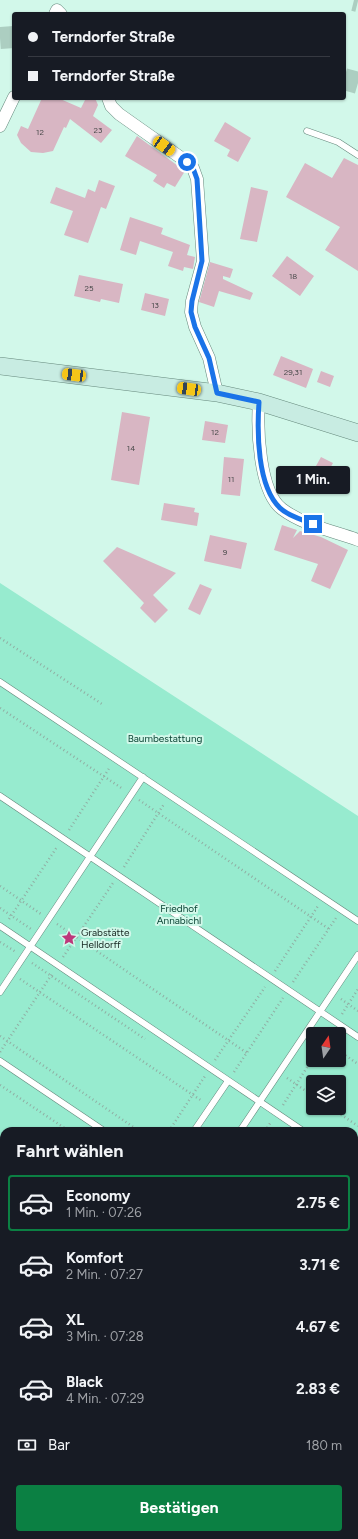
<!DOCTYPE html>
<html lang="de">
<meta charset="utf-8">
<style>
body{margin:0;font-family:Figtree,sans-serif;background:#242831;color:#f1f3f6;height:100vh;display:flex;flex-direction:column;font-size:15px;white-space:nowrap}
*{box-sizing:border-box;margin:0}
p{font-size:13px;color:#9ea1a6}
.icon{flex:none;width:22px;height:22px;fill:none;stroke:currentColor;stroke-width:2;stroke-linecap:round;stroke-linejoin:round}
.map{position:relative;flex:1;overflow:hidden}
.panel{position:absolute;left:0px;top:1127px;width:358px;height:412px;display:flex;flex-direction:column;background:#171b24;border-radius:12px 12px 0 0;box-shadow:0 1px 3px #0004}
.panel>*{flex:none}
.banner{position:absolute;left:12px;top:12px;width:334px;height:88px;border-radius:4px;box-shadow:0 1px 3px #0004;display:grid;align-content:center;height:88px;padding:0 16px;background:#171b24}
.needle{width:26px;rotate:13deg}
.controls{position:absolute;left:306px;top:1027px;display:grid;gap:8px}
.controls a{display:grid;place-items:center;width:40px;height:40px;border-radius:4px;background:#171b24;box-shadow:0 1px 3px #0004;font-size:20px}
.end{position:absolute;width:18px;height:18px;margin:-9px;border:5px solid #1a73e8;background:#fff;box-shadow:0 0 0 2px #fff}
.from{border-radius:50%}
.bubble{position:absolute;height:28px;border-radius:4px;background:#171b24;box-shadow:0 1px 3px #0004;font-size:13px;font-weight:700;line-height:28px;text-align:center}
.car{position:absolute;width:12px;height:24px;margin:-12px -6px;border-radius:5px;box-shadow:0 0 3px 1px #0007;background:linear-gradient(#f5c518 24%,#345 0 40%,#f5c518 0 76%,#345 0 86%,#f5c518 0)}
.banner b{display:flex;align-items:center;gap:14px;height:38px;font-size:15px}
.banner b+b{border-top:1px solid #363941}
.banner i{width:10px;height:10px;background:#f1f3f6}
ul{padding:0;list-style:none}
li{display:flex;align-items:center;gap:12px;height:56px;margin:0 8px 6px;padding:0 8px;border:2px solid transparent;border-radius:4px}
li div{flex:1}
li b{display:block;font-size:15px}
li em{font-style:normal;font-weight:700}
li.on{border-color:#0b8043}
li>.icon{width:36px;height:36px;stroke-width:1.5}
h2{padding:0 16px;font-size:18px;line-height:48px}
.pay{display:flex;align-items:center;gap:10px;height:44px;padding:0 16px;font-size:15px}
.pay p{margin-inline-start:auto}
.cta{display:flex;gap:8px;margin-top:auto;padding:8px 16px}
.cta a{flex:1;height:46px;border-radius:4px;background:#0b8043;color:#fff;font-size:16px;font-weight:700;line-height:46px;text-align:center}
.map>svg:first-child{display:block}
</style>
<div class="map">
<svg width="358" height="1539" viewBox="0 0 358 1539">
<rect width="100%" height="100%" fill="#d2f8ea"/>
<!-- green -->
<path fill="#97ebcf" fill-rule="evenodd" d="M0 583 358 816V1406L354 1412V1131H4V1451L0 1457ZM313 1034H339V1060H313ZM313 1082H339V1108H313Z
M137 1535H273L270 1539H143Z"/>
<!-- forest -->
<path fill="#4bcba7" d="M324 1535 358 1537V1539H323Z"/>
<!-- building -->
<path fill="#d8b6c3" d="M42 98H58L81 108 86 98H95L98 105 93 116 112 130 101 143 70 119 66 128 64 127 53 151 43 153 31 152 21 143 17 135 21 126 28 129Z
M225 122 251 138 238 162 227 156 230 150 214 141Z
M137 136 185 171 175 187 167 183 164 188 153 181 157 175 125 156Z
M344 158 358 165V271L325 250 340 227 286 197 305 163 332 178Z
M99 180 115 186 106 209 101 207 88 243 64 235 73 211 50 203 56 187 85 198 88 189 95 192Z
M251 187 268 191 257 242 240 239Z
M130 217 163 228 161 234 190 245 187 255 195 257 193 269 184 267 183 271 168 266 173 252 140 241 136 255 120 250Z
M287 256 314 276 300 296 272 276Z
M210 262 233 269 230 278 223 276V279L253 293 250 300 219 291 214 307 199 302Z
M79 275 123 284 119 303 101 299 100 302 74 296Z
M145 293 169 299 165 316 141 310Z
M281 356 313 369 306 388 273 375Z
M321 371 334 376 330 387 317 382Z
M122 412 150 417 139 485 111 480Z
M205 421 228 425 225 443 202 440Z
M224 457 244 459 240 496 221 494Z
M321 457 333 463 319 488 307 482Z
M164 503 195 508 194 512 199 513 197 526 161 520Z
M282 525 297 530 293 538 300 531 321 537 348 550 330 589 311 581 318 564 274 550Z
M210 535 247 543 241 569 204 561Z
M117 547 176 573 153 595 168 610 155 623 140 608 144 603 103 561Z
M200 584 212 589 200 615 188 609Z"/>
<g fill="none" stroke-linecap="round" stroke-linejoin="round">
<!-- highway-tunnel -->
<path stroke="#accec1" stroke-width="22" stroke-dasharray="22 11" stroke-linecap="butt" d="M354 0 358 1
M0 38 14 37
M344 79 358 83"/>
<!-- lane casing -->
<g stroke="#66897d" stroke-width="7">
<path id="lane" d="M307 131 338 142 358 155
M0 682 358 921
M0 796 358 1037
M0 926 303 1131
M0 992 143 777
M0 1061 104 1131
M194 1131 228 1081
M240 1131 358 955
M354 1165 358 1167
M0 1180 4 1183
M354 1297 358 1300
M0 1300 4 1303
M354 1368 358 1362
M0 1421 4 1415
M171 1535 177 1539
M239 1539 242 1535"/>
</g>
<!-- street casing -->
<g stroke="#66897d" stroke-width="13">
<path id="street" d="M55 14 57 10 61 14
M108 98 111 106 119 114 187 162 193 168 197 179 203 261 192 301 191 312 195 327 209 358 217 393
M0 126 14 97
M259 402C257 428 259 492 282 509 303 525 333 531 358 540"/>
</g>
<!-- secondary casing -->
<g stroke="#66897d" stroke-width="18">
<path id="secondary" d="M0 366 217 393 259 402 358 433"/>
</g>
<!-- path -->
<path stroke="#90aea3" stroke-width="2.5" stroke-dasharray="1 3" stroke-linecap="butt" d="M0 638 102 704
M0 708 123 789
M139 800 329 929
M69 830 110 767
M124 867 164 804
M0 886 41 914
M0 908 31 929
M9 919 57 847
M57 924 247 1053
M0 942 16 952
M63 957 113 883
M32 963 145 1039
M275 971 318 906
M20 979 202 1101
M293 982 336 918
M341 999 358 1011
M342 1014 358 989
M0 1036 139 1131
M339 1051 358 1064
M0 1052 52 974
M215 1060 265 987
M234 1072 283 998
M287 1078 313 1096
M0 1085 69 1131
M283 1105 313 1058
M331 1108 358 1126
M169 1131 205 1076
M265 1131 271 1122
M0 1156 4 1159
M354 1180 358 1182
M354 1204 358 1207
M0 1205 4 1208
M354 1273 358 1275
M0 1274 4 1277
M0 1324 4 1327
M354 1329 358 1322
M0 1382 4 1375
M0 1395 4 1398
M209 1535 215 1539"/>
<!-- lane -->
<use href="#lane" stroke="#fff" stroke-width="6"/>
<!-- street -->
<use href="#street" stroke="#fff" stroke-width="12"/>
<!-- secondary -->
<use href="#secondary" stroke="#c8ece2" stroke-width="17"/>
</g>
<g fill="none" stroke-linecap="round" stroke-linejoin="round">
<!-- route -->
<path stroke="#1a73e8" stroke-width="5" d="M187 162 193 168 197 179 202 261 192 301 191 312 195 327 209 358 217 393 259 402C257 432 257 486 280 508 288 516 303 520 313 524"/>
</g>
<!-- icons -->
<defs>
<g id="sight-bare" transform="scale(1.2)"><path d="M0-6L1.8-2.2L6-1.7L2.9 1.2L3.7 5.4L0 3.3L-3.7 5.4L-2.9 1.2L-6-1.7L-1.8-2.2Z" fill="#bd387b" stroke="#d2f8ea" stroke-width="2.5" paint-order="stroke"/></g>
</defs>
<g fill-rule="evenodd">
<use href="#sight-bare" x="69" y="938"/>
</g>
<g text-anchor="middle" stroke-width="4" stroke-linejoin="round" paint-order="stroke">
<!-- number labels -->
<g font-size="8" fill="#464848">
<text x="98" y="133">23</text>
<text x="40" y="135">12</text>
<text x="293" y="279">18</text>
<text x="89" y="291">25</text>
<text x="155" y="308">13</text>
<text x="293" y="375">29,31</text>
<text x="215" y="435">12</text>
<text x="131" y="451">14</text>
<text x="231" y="482">11</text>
<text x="225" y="555">9</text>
</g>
<!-- park labels -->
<g font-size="10" fill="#0a4334" stroke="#d2f8ea">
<text x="165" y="742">Baumbestattung</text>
<text x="179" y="912">Friedhof<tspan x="179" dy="12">Annabichl</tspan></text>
</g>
<!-- poi labels -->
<g font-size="10" fill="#15241f" stroke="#d2f8ea" text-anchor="start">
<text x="81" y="936">Grabstätte<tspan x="81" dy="12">Helldorff</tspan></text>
</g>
</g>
</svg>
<div class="controls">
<a><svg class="needle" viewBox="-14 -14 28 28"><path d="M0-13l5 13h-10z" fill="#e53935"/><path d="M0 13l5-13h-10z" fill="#9ea1a6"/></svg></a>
<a><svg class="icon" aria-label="layers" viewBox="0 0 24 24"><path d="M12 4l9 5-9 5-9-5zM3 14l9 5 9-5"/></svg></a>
</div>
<i class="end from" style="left:187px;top:162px"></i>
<i class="end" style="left:313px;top:524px"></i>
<div class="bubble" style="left:276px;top:466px;width:74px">1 Min.</div>
<i class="car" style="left:164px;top:146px;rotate:125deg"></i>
<i class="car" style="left:74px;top:375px;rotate:277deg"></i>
<i class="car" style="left:189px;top:389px;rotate:278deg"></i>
<div class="banner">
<b><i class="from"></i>Terndorfer Straße</b>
<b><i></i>Terndorfer Straße</b>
</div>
<section class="panel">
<h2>Fahrt wählen</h2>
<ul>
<li class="on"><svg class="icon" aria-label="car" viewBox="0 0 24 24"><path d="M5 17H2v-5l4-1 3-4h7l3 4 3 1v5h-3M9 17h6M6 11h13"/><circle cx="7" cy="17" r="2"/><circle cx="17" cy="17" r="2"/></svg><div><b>Economy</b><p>1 Min. · 07:26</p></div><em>2.75 €</em></li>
<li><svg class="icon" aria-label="car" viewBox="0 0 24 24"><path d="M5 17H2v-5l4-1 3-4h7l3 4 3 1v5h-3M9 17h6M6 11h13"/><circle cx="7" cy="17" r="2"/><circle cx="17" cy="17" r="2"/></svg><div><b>Komfort</b><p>2 Min. · 07:27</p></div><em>3.71 €</em></li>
<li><svg class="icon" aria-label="car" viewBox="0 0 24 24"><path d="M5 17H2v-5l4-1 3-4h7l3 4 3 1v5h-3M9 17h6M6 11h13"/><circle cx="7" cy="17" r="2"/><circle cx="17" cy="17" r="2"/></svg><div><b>XL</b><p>3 Min. · 07:28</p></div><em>4.67 €</em></li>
<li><svg class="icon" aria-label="car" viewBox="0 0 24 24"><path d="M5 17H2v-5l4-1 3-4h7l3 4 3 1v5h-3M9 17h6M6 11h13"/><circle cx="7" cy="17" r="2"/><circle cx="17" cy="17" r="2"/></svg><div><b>Black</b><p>4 Min. · 07:29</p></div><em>2.83 €</em></li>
</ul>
<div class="pay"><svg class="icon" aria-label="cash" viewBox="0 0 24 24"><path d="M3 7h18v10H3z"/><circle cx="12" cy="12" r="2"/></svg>Bar<p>180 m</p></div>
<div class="cta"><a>Bestätigen</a></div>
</section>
</div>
